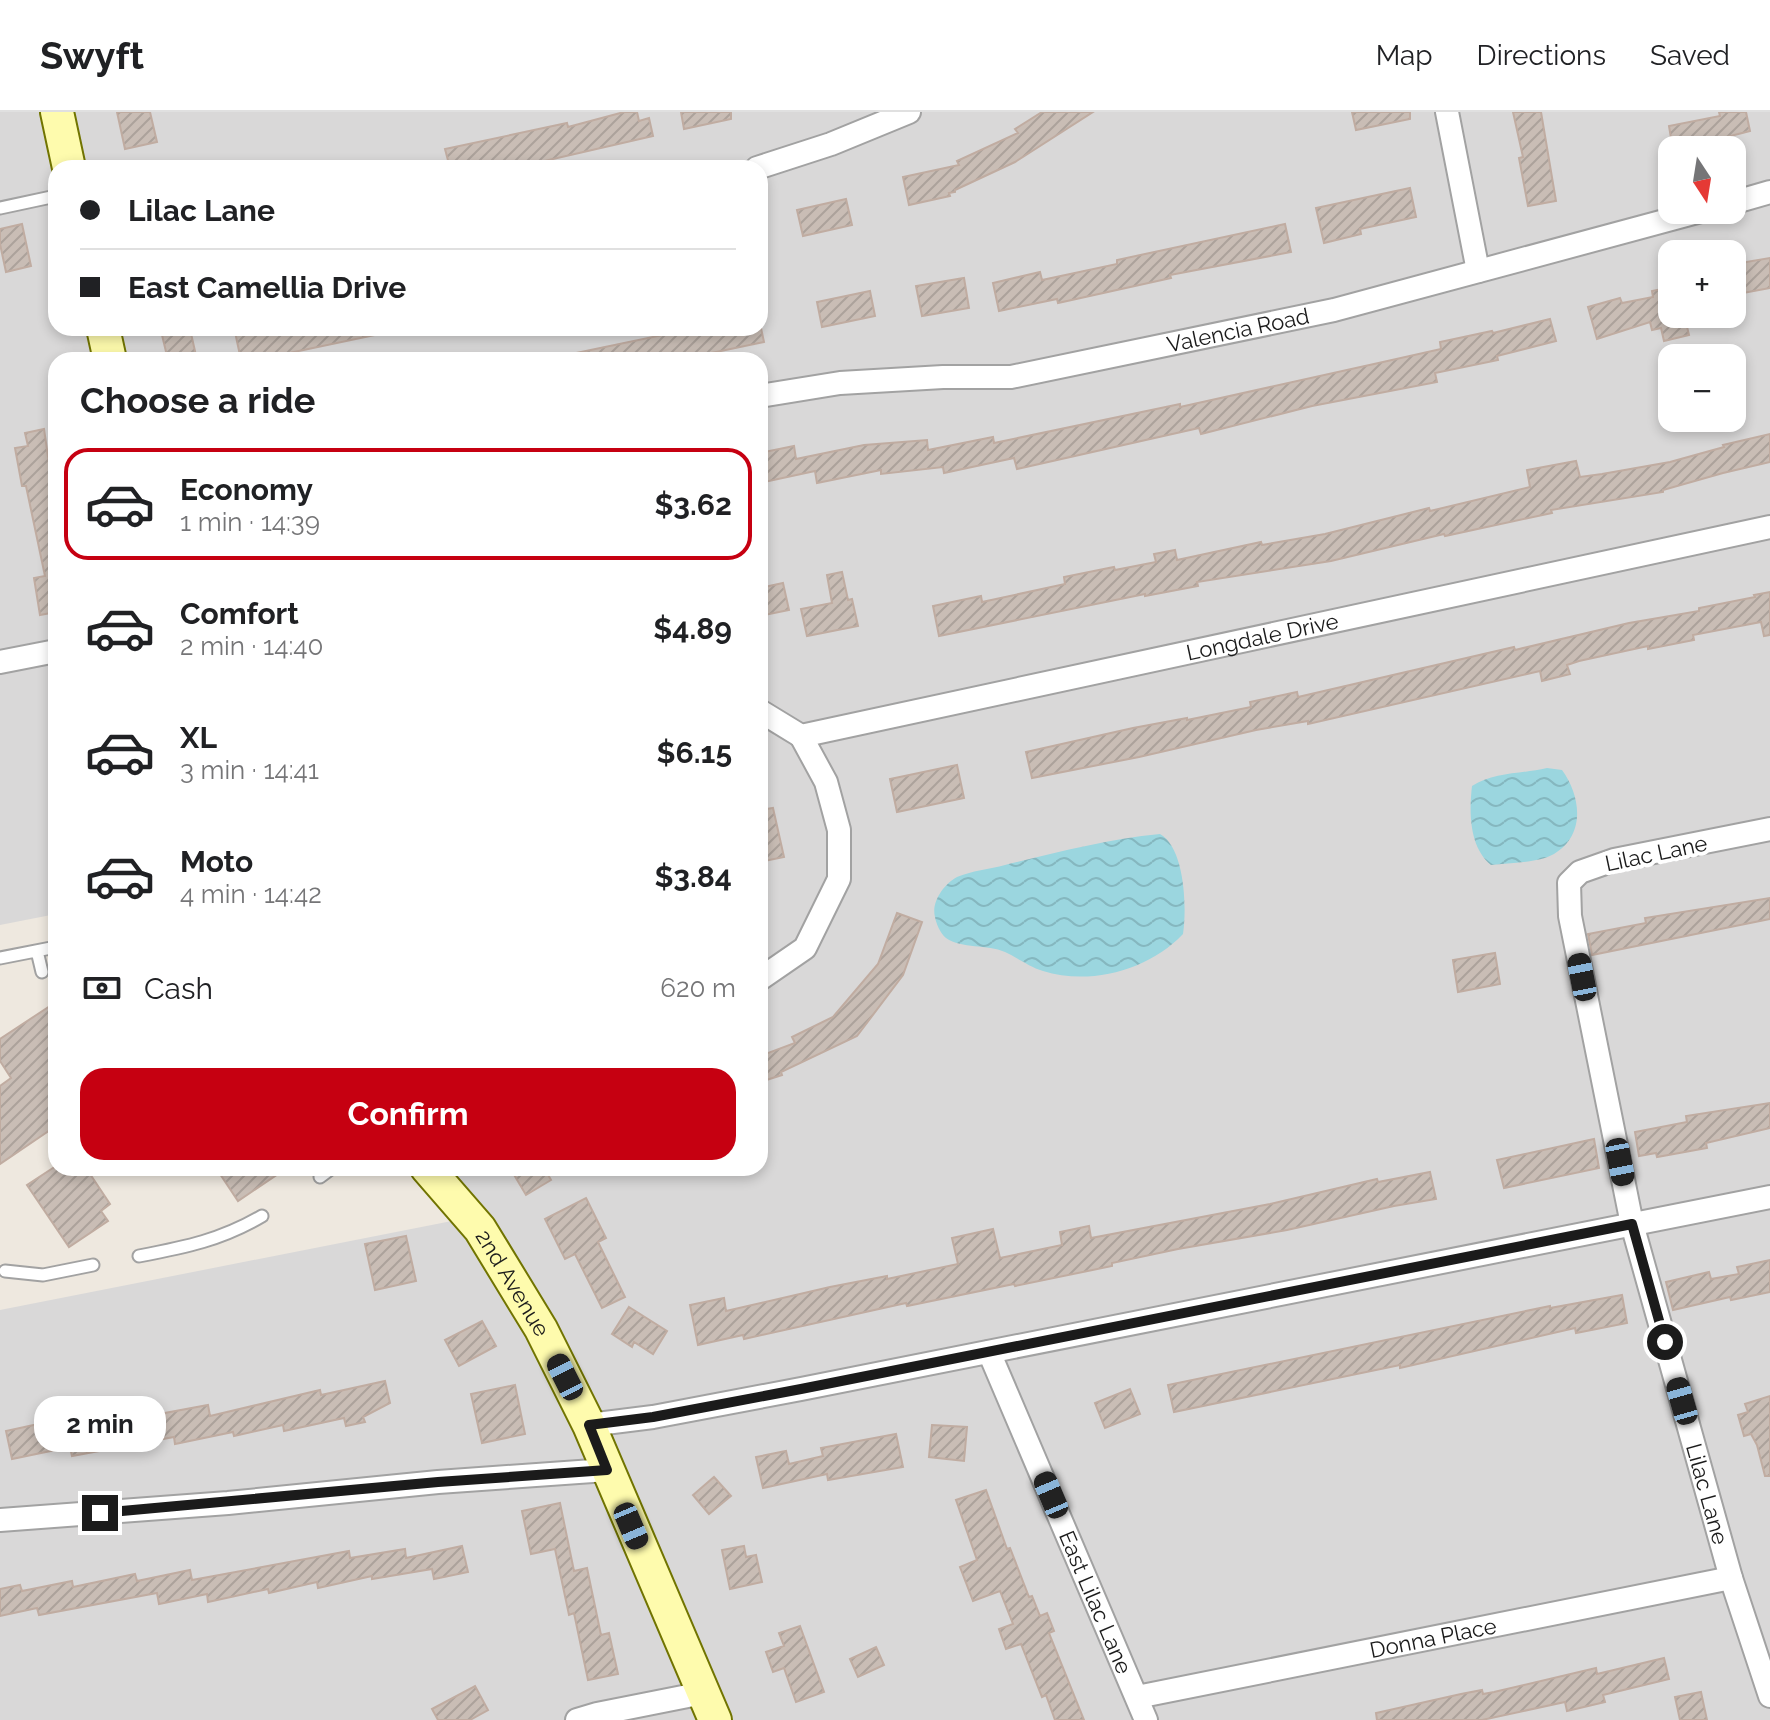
<!DOCTYPE html>
<meta charset="utf-8">
<style>
body{margin:0;font-family:Raleway,sans-serif;background:#f2f2f2;color:#202124;height:100vh;display:flex;flex-direction:column;font-size:30px;white-space:nowrap}
*{box-sizing:border-box;margin:0}
p{font-size:26px;color:#757577}
.icon{flex:none;width:44px;height:44px;fill:none;stroke:currentColor;stroke-width:2;stroke-linecap:round;stroke-linejoin:round}
.map{position:relative;flex:1;overflow:hidden}
.sheet{position:absolute;left:48px;top:240px;width:720px;height:824px;display:flex;flex-direction:column;background:#fff;border-radius:24px;box-shadow:0 4px 12px #0003}
.sheet>*{flex:none}
.hud{position:absolute;left:48px;top:48px;width:720px;height:176px;border-radius:24px;box-shadow:0 4px 12px #0003;display:grid;align-content:center;height:176px;padding:0 32px;background:#fff}
.needle{width:52px;rotate:168deg}
.controls{position:absolute;left:1658px;top:24px;display:grid;gap:16px}
.controls a{display:grid;place-items:center;width:88px;height:88px;border-radius:16px;background:#fff;box-shadow:0 4px 12px #0003;font-size:40px}
.end{position:absolute;width:36px;height:36px;margin:-18px;border:10px solid #1b1b1b;background:#fff;box-shadow:0 0 0 4px #fff}
.from{border-radius:50%}
.bubble{position:absolute;height:56px;border-radius:24px;background:#fff;box-shadow:0 4px 12px #0003;font-size:26px;font-weight:700;line-height:56px;text-align:center}
.car{position:absolute;width:24px;height:48px;margin:-24px -12px;border-radius:10px;box-shadow:0 0 6px 2px #0007;background:linear-gradient(#222 24%,#8ab4d8 0 40%,#222 0 76%,#8ab4d8 0 86%,#222 0)}
.hud b{display:flex;align-items:center;gap:28px;height:76px;font-size:30px}
.hud b+b{border-top:2px solid #e0e0e0}
.hud i{width:20px;height:20px;background:#202124}
ul{padding:0;list-style:none}
li{display:flex;align-items:center;gap:24px;height:112px;margin:0 16px 12px;padding:0 16px;border:4px solid transparent;border-radius:24px}
li div{flex:1}
li b{display:block;font-size:30px}
li em{font-style:normal;font-weight:700}
li.selected{border-color:#c60011}
li>.icon{width:72px;height:72px;stroke-width:1.5}
h2{padding:0 32px;font-size:36px;line-height:96px}
.pay{display:flex;align-items:center;gap:20px;height:88px;padding:0 32px;font-size:30px}
.pay p{margin-inline-start:auto}
.action{display:flex;gap:16px;margin-top:auto;padding:16px 32px}
.action a{flex:1;height:92px;border-radius:24px;background:#c60011;color:#fff;font-size:32px;font-weight:700;line-height:92px;text-align:center}
header{display:flex;align-items:center;gap:48px;box-sizing:border-box;height:112px;padding:0 40px;background:#fff;border-bottom:2px solid #e0e0e0}
header strong{font-size:38px}
nav{display:flex;gap:44px;margin-inline-start:auto;font-size:28px}
.map>svg:first-child{display:block}
</style>
<header>
<strong>Swyft</strong>
<nav><a>Map</a><a>Directions</a><a>Saved</a></nav>
</header>
<div class="map">
<svg width="1770" height="1608" viewBox="0 0 1770 1608">
<defs>
<pattern id="water-waves" width="16" height="10" patternUnits="userSpaceOnUse" patternTransform="scale(2)"><rect width="16" height="10" fill="#9bd6df"/><path d="M0 5q4-4 8 0t8 0" fill="none" stroke="#85b7bf"/></pattern>
<pattern id="building-hatch" width="6" height="6" patternUnits="userSpaceOnUse" patternTransform="scale(2)"><rect width="6" height="6" fill="#c9bdb5"/><path d="M-1 1l2-2M0 6l6-6M5 7l2-2" fill="none" stroke="#aca29b"/></pattern>
</defs>
<rect width="100%" height="100%" fill="#eee8df"/>
<!-- residential -->
<path fill="#d9d8d8" fill-rule="evenodd" d="M0 0H1770V1608H0V1198L462 1107 421 1056H760V248H56V802L0 813ZM1672 38H1732V98H1672ZM56 56H760V216H56ZM1672 142H1732V202H1672ZM1672 246H1732V306H1672Z"/>
<!-- water -->
<path fill="url(#water-waves)" d="M1547 656 1562 658C1581 684 1586 723 1554 742 1538 751 1510 751 1491 753 1469 735 1469 700 1472 674 1494 660 1522 662 1547 656Z
M1160 722C1185 736 1187 796 1183 822 1149 858 1090 874 1043 859 1029 855 1018 846 1005 840 987 832 962 837 946 826 940 821 936 811 935 805 931 790 944 772 957 765 971 759 990 757 1005 753 1055 741 1107 727 1160 722Z"/>
<!-- building -->
<path fill="url(#building-hatch)" stroke="#c0aca1" stroke-width="2" d="M117 0H150L157 30 125 37Z
M624 0H637L639 9 649 6 653 24 514 56H450L445 37 567 11 568 15Z
M681 0H731V7L684 17Z
M1042 0H1093L1015 50 955 78V80L949 81 950 84 909 93 903 65 959 53 957 49 1018 21 1015 17Z
M1352 0H1410V7L1356 18Z
M1513 0H1541L1556 89 1528 94 1519 46 1523 45Z
M1719 0H1746L1750 19 1715 28 1716 31 1673 38 1669 14 1720 4Z
M1410 76 1416 105 1360 117 1361 122 1324 131 1316 96Z
M846 87 852 113 803 124 797 98Z
M22 112 31 154 6 160 0 132V117Z
M1285 112 1291 140 1170 163 1171 166 1058 191 1057 187 999 199 993 171 1040 160 1042 168 1117 152V148Z
M1770 146V176L1732 183V160L1741 158 1740 151Z
M964 166 969 196 922 204 916 174Z
M1672 175V202H1684L1689 223 1664 229 1661 216 1652 218 1650 210 1597 227 1588 195 1620 186 1622 191 1653 185 1652 179Z
M870 179 875 204 822 215 817 190Z
M1550 207 1556 229 1497 244 1498 248 1435 261 1437 270 1312 294 1201 322 1199 316 1017 357 1014 346 944 361 943 355 881 362V358L817 371 815 359 760 371V341L794 334 796 347 864 333 927 328 928 338 993 325 994 331 1180 292V295L1383 250 1441 237 1440 230 1492 219 1493 221Z
M252 216H374L375 223 256 248H241L235 220Z
M696 216H761L764 230 678 248H577L576 241Z
M190 217 197 248H168L162 223Z
M44 317 56 399V500L40 503 34 466 45 464 26 374H22L15 336 28 334 25 321Z
M1770 322V350L1723 361 1663 378V380L1551 398 1552 401 1445 424 1444 422 1331 449 1197 470 1198 474 1145 484V482L939 524 933 494 981 484 982 490 1065 472 1064 465 1114 455 1115 458 1156 450 1154 442 1175 438 1177 448 1261 430 1262 433 1325 422 1429 396 1430 399 1530 375 1527 358 1576 349 1580 365 1602 362 1670 350 1724 335 1723 333Z
M842 460 848 488 852 487 858 514 807 524 801 497 832 491 827 463Z
M783 471 789 498 760 504V476Z
M1770 480V523L1764 524 1761 510 1693 523 1694 528 1648 537V534L1579 549 1567 553 1570 562 1542 569 1540 559 1308 612V609L1256 618 1139 645 1032 666 1026 640 1133 616 1187 606V608L1251 595 1250 590 1297 580 1298 585 1514 535 1515 538 1629 511 1699 499V496L1755 485 1754 483Z
M957 653 964 686 897 700 890 667Z
M773 696 784 745 760 750V698Z
M1770 786V807L1592 843 1588 822 1646 811 1645 806Z
M897 801 922 810 903 863 857 924 781 960 782 963 760 970V944L795 931 792 925 833 905 878 852Z
M1495 841 1500 872 1458 880 1453 848Z
M56 890V1014L0 1052V974L11 966 0 949V927Z
M1770 991V1016L1706 1031 1707 1036 1657 1045 1656 1041 1639 1044 1635 1020 1687 1010 1686 1004Z
M1594 1027 1599 1056 1504 1076 1497 1048Z
M53 1056H86L110 1092 101 1099 108 1109 69 1135 27 1073Z
M216 1056H287L238 1089Z
M510 1056H544L551 1068 526 1083Z
M1430 1060 1436 1087 1394 1094 1287 1118 1178 1137 1112 1151V1154L1015 1174 1014 1172 907 1194 906 1191 744 1227 743 1223 698 1233 690 1193 724 1186 726 1199 830 1175 887 1164V1167L958 1152 952 1126 993 1117 1000 1146 1062 1133 1060 1120 1089 1114 1091 1126 1270 1092 1377 1067 1378 1070Z
M586 1086 606 1126 598 1130 625 1185 602 1196 575 1142 565 1147 545 1107Z
M406 1124 416 1169 375 1178 365 1132Z
M1770 1148V1180L1731 1188 1730 1185 1673 1198 1666 1170 1709 1160 1711 1167 1739 1162 1737 1155Z
M1622 1183 1627 1211 1576 1221 1575 1216 1400 1256V1253L1174 1300 1168 1273 1550 1194V1196Z
M629 1195 667 1219 653 1242 634 1230 632 1235 612 1222Z
M482 1209 496 1234 459 1254 445 1228Z
M385 1269 390 1291 363 1305 365 1310 346 1314 344 1306 284 1319 283 1313 234 1324 233 1320 175 1332 174 1325 72 1344 70 1335 12 1347 6 1319 43 1311 45 1320 116 1304 115 1299 141 1293 143 1305 208 1293 210 1304 320 1278 321 1283Z
M515 1273 525 1322 482 1331 471 1282Z
M1130 1277 1140 1302 1105 1316 1095 1291Z
M1770 1284V1364H1765L1757 1333 1751 1322 1744 1324 1738 1303 1748 1300 1745 1292Z
M932 1313 967 1315 964 1349 929 1345Z
M896 1322 903 1355 828 1368 827 1362 763 1376 756 1345 786 1339 789 1352 823 1344 821 1336Z
M714 1365 731 1384 709 1402 693 1383Z
M986 1378 1007 1437 1010 1436 1029 1485 1032 1484 1040 1504 1047 1501 1054 1519 1049 1521 1084 1608H1055L1046 1583 1042 1585 1021 1532 1006 1537 999 1517 1013 1512 1000 1479 973 1489 960 1455 977 1448 956 1388Z
M560 1391 574 1459 587 1456 601 1523 609 1521 618 1562 588 1568 574 1501 569 1503 555 1437 531 1442 522 1399Z
M462 1434 468 1460 434 1467 432 1457 372 1467V1464L318 1476 317 1470 269 1481 268 1477 208 1490 207 1482 159 1492 157 1481 39 1503 37 1496 0 1504V1477L20 1473 22 1479 72 1469 73 1475 135 1462 137 1469 190 1458 192 1468 349 1439 350 1446 405 1437 406 1446Z
M744 1434 746 1445 756 1443 762 1470 730 1477 722 1438Z
M800 1514 824 1580 796 1590 784 1556 773 1560 766 1540 784 1534 779 1521Z
M876 1535 884 1553 858 1565 850 1547Z
M1664 1546 1669 1567 1603 1583 1605 1590 1567 1599 1565 1590 1482 1608H1377L1376 1601 1461 1582 1482 1578 1483 1582 1494 1580 1596 1556 1597 1562Z
M475 1574 488 1598 470 1608H438L432 1597Z
M1701 1580 1707 1608H1680L1675 1585Z"/>
<g fill="none" stroke-linecap="round" stroke-linejoin="round">
<!-- lane casing -->
<g stroke="#a2a2a2" stroke-width="15">
<path id="lane" d="M0 96 56 84
M37 839 42 860
M0 846 56 835
M320 1065 332 1056
M139 1144C186 1135 221 1128 262 1104
M5 1159 43 1163 93 1153"/>
</g>
<!-- street casing -->
<g stroke="#a2a2a2" stroke-width="26">
<g id="street">
<path d="M1447 0 1478 159"/>
<path d="M757 56 831 32 909 0"/>
<path d="M1732 91 1770 80"/>
<path id="s1" d="M760 284 840 271 943 265H1011L1334 198 1705 98"/>
<path d="M0 550 56 539"/>
<path id="s2" d="M760 599 801 624 1770 415"/>
<path id="s3" d="M1770 717 1614 748 1580 760 1569 771 1570 804 1632 1112 1731 1466 1770 1584"/>
<path d="M760 867 805 836 839 767V718L826 670 801 624"/>
<path id="s4" d="M989 1240 1146 1608"/>
<path d="M589 1313 653 1305 801 1277 1770 1085"/>
<path d="M0 1408 228 1391 438 1370 607 1358"/>
<path id="s5" d="M1137 1585 1731 1466"/>
<path d="M577 1608 597 1602 703 1581"/>
</g>
</g>
<!-- secondary casing -->
<g stroke="#717400" stroke-width="36">
<g id="secondary">
<path d="M57 0 69 56"/>
<path d="M103 216 110 248"/>
<path id="s6" d="M427 1056 480 1117 541 1217 589 1313 715 1608"/>
</g>
</g>
<!-- lane -->
<use href="#lane" stroke="#fff" stroke-width="11"/>
<!-- street -->
<use href="#street" stroke="#fff" stroke-width="22"/>
<!-- secondary -->
<use href="#secondary" stroke="#fefbad" stroke-width="32"/>
</g>
<g fill="none" stroke-linecap="round" stroke-linejoin="round">
<!-- route -->
<path stroke="#1b1b1b" stroke-width="10" d="M100 1401 438 1370 607 1358 589 1313 653 1305 801 1277 1632 1112 1665 1230"/>
</g>
<g text-anchor="middle" stroke-width="8" stroke-linejoin="round" paint-order="stroke">
<!-- street labels -->
<g font-size="22" fill="#1b1b1b" stroke="#fff">
<text dy="8" stroke="none"><textPath href="#s1" startOffset="484">Valencia Road</textPath></text>
<text dy="8" stroke="none"><textPath href="#s2" startOffset="520">Longdale Drive</textPath></text>
<text transform="translate(1656 741) rotate(-12)" y="8">Lilac Lane</text>
<text dy="8" stroke="none"><textPath href="#s6" startOffset="144">2nd Avenue</textPath></text>
<text dy="8" stroke="none"><textPath href="#s3" startOffset="838">Lilac Lane</textPath></text>
<text dy="8" stroke="none"><textPath href="#s4" startOffset="272">East Lilac Lane</textPath></text>
<text dy="8" stroke="none"><textPath href="#s5" startOffset="302">Donna Place</textPath></text>
</g>
</g>
</svg>
<div class="controls">
<a><svg class="needle" viewBox="-14 -14 28 28"><path d="M0-13l5 13h-10z" fill="#e53935"/><path d="M0 13l5-13h-10z" fill="#757577"/></svg></a>
<a>+</a>
<a>−</a>
</div>
<i class="end from" style="left:1665px;top:1230px"></i>
<i class="end" style="left:100px;top:1401px"></i>
<div class="bubble" style="left:34px;top:1284px;width:132px">2 min</div>
<i class="car" style="left:1582px;top:865px;rotate:349deg"></i>
<i class="car" style="left:1620px;top:1050px;rotate:169deg"></i>
<i class="car" style="left:565px;top:1265px;rotate:333deg"></i>
<i class="car" style="left:1682px;top:1289px;rotate:344deg"></i>
<i class="car" style="left:1051px;top:1383px;rotate:337deg"></i>
<i class="car" style="left:631px;top:1414px;rotate:157deg"></i>
<div class="hud">
<b><i class="from"></i>Lilac Lane</b>
<b><i></i>East Camellia Drive</b>
</div>
<section class="sheet">
<h2>Choose a ride</h2>
<ul>
<li class="selected"><svg class="icon" aria-label="car" viewBox="0 0 24 24"><path d="M5 17H2v-5l4-1 3-4h7l3 4 3 1v5h-3M9 17h6M6 11h13"/><circle cx="7" cy="17" r="2"/><circle cx="17" cy="17" r="2"/></svg><div><b>Economy</b><p>1 min · 14:39</p></div><em>$3.62</em></li>
<li><svg class="icon" aria-label="car" viewBox="0 0 24 24"><path d="M5 17H2v-5l4-1 3-4h7l3 4 3 1v5h-3M9 17h6M6 11h13"/><circle cx="7" cy="17" r="2"/><circle cx="17" cy="17" r="2"/></svg><div><b>Comfort</b><p>2 min · 14:40</p></div><em>$4.89</em></li>
<li><svg class="icon" aria-label="car" viewBox="0 0 24 24"><path d="M5 17H2v-5l4-1 3-4h7l3 4 3 1v5h-3M9 17h6M6 11h13"/><circle cx="7" cy="17" r="2"/><circle cx="17" cy="17" r="2"/></svg><div><b>XL</b><p>3 min · 14:41</p></div><em>$6.15</em></li>
<li><svg class="icon" aria-label="car" viewBox="0 0 24 24"><path d="M5 17H2v-5l4-1 3-4h7l3 4 3 1v5h-3M9 17h6M6 11h13"/><circle cx="7" cy="17" r="2"/><circle cx="17" cy="17" r="2"/></svg><div><b>Moto</b><p>4 min · 14:42</p></div><em>$3.84</em></li>
</ul>
<div class="pay"><svg class="icon" aria-label="cash" viewBox="0 0 24 24"><path d="M3 7h18v10H3z"/><circle cx="12" cy="12" r="2"/></svg>Cash<p>620 m</p></div>
<div class="action"><a>Confirm</a></div>
</section>
</div>
